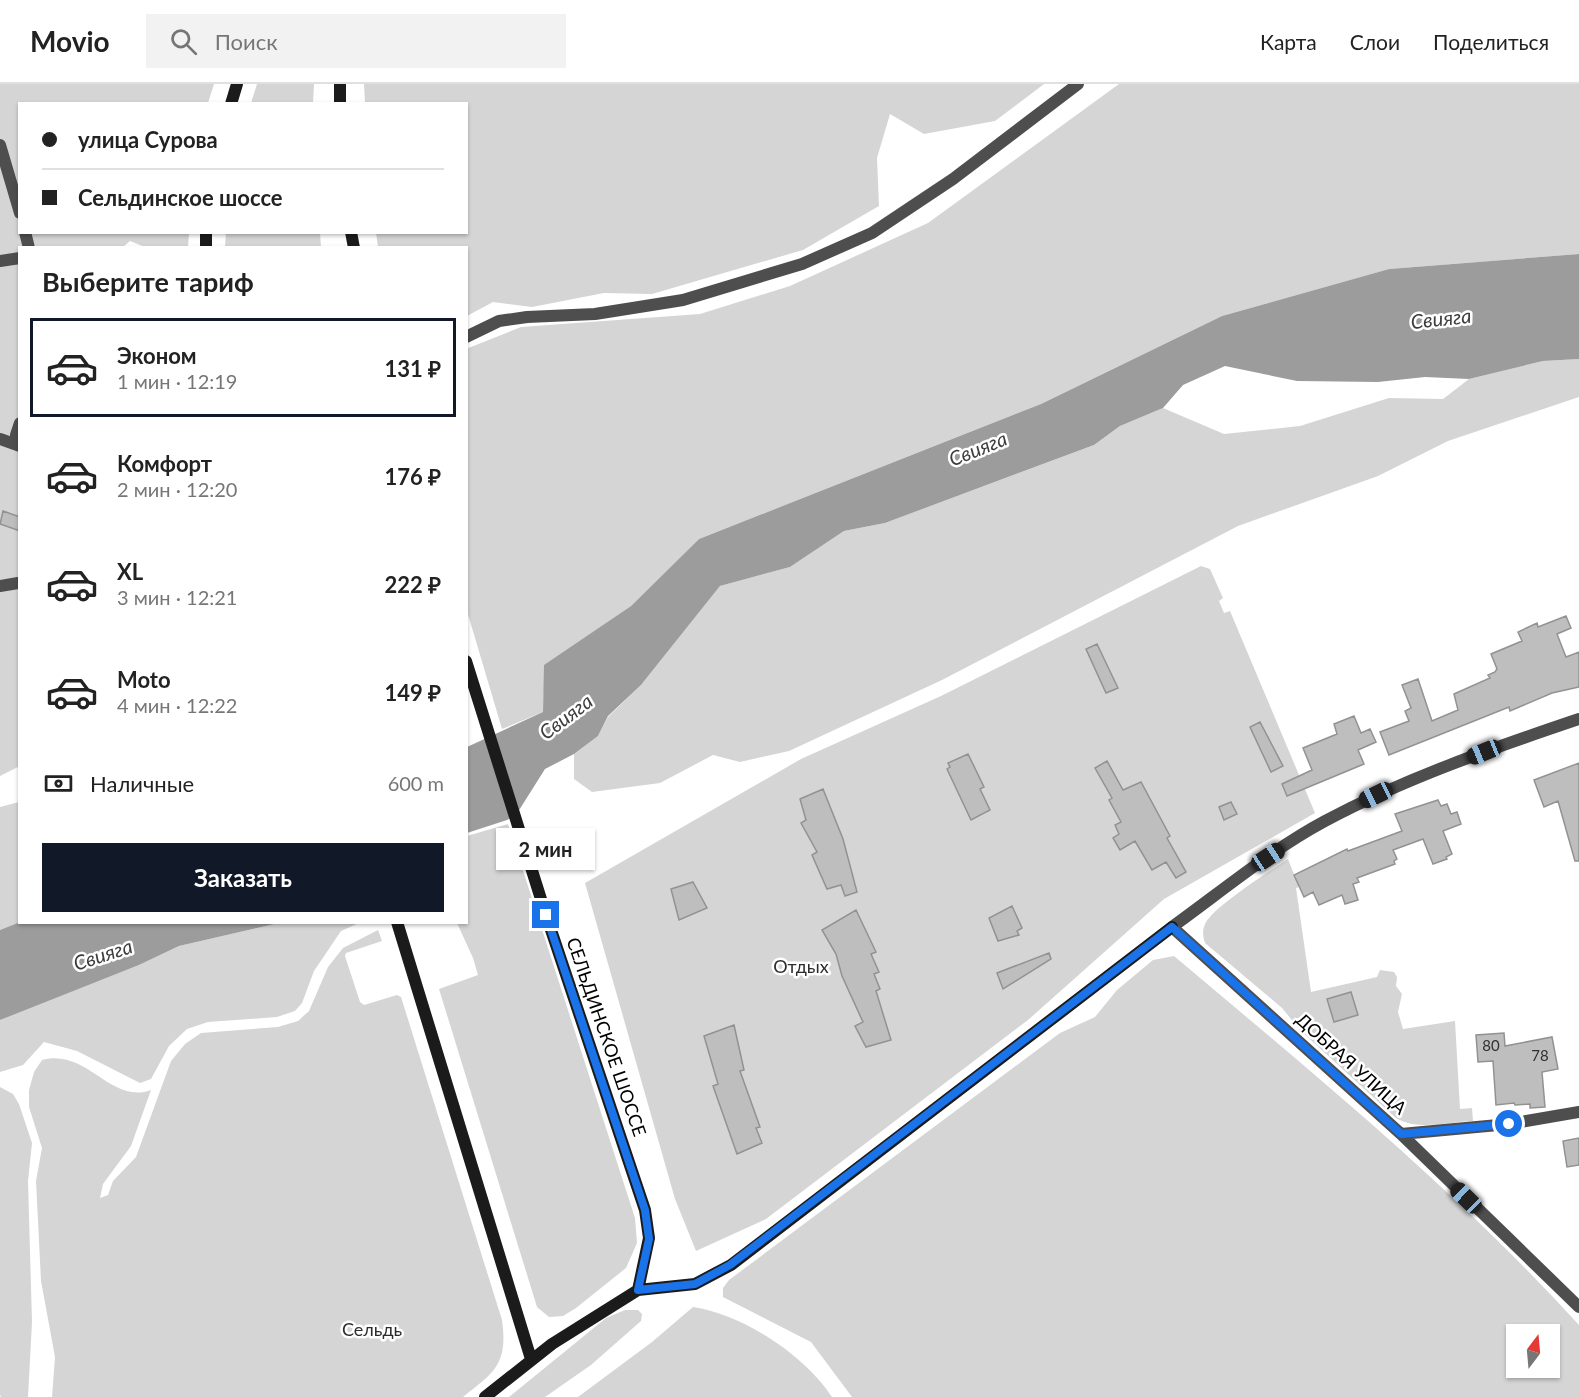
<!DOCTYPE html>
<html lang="ru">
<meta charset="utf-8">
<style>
body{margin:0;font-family:Lato,sans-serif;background:#f2f2f2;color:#222;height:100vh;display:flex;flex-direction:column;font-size:22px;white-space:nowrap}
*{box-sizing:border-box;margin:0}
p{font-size:20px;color:#767676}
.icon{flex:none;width:33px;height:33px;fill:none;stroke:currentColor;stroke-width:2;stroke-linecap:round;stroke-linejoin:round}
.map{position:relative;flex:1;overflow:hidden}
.side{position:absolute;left:18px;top:162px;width:450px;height:678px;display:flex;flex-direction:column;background:#fff;border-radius:0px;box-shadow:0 2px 4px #0004}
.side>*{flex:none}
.banner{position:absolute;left:18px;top:18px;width:450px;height:132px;border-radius:0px;box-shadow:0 2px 4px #0004;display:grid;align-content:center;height:132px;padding:0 24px;background:#fff}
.needle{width:39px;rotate:16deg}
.buttons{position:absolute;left:1506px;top:1240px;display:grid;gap:12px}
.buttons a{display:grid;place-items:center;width:54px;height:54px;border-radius:0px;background:#fff;box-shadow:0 2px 4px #0004;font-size:30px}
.end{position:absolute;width:27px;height:27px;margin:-14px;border:8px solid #1a73e8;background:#fff;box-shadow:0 0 0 3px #fff}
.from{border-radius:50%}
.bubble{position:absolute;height:42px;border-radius:0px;background:#fff;box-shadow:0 2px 4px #0004;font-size:20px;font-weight:700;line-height:42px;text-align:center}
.car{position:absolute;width:18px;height:36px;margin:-18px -9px;border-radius:8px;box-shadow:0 0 4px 2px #0007;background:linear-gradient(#222 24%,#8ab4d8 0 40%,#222 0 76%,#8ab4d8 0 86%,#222 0)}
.banner b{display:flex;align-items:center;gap:21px;height:57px;font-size:22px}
.banner b+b{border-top:2px solid #e0e0e0}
.banner i{width:15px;height:15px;background:#222}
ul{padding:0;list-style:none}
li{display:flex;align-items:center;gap:18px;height:99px;margin:0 12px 9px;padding:0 12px;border:3px solid transparent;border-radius:0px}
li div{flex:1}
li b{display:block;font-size:22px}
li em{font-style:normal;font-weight:700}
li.current{border-color:#111827}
li>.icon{width:54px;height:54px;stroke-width:1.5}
h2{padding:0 24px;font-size:27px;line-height:72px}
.pay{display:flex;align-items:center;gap:15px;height:66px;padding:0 24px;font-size:22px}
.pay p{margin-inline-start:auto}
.primary-button{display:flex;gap:12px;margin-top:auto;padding:12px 24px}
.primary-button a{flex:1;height:69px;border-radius:0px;background:#111827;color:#fff;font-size:24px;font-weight:700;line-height:69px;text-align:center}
header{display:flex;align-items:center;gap:36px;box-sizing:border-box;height:84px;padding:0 30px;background:#fff;border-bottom:2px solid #e0e0e0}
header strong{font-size:28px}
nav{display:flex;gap:33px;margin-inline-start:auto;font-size:21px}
.search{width:420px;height:54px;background:#f2f2f2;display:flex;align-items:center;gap:15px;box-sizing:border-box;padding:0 21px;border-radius:0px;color:#767676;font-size:22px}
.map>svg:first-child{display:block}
</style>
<header>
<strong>Movio</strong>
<div class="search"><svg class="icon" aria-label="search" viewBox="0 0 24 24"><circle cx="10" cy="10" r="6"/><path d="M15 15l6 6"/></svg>Поиск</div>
<nav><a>Карта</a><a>Слои</a><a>Поделиться</a></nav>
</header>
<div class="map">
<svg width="1579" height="1313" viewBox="0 0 1579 1313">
<rect width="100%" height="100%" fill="#fff"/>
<!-- green -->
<path fill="#d5d5d5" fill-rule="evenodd" d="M0 0H214L208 19 20 20V148L189 149 188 163H145L130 157 123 163 38 164 35 161 34 163 20 164V682L0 692Z
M257 0H314L313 19H251Z
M364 0H1044L995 37 924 50 890 30 877 74 879 122 803 166 652 210 604 209 532 223 493 218 467 232 466 164 378 163 376 149 466 148V20L365 19Z
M1119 0H1579V170L1389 185 1222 232 1041 320 699 455 631 522 545 581 543 628 502 645 467 527 466 265 521 243 700 230 790 202 928 139Z
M226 149H320L321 163H225Z
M1579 275V313L1448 357 1378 392 1238 442 942 596 789 667 740 678 713 671 660 699 592 708 574 695V670L598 652 608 633 641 601 720 502 790 483 844 447 885 439 1094 361 1120 342 1163 324 1224 350 1300 342 1389 314 1443 315 1469 295 1543 277Z
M1201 482 1210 485 1223 514 1219 517 1224 529 1230 527 1315 729 1164 815 1028 936 766 1135 696 1167 675 1115 585 799 801 675 941 612Z
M19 718 20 838 0 846V723Z
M508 740 635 1134 637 1159 626 1184 576 1224 563 1232 549 1233 537 1223 439 905 478 891 473 874 457 839 466 838 467 752Z
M1288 775 1299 803 1296 804 1311 908 1377 893 1380 886 1394 888 1397 893 1396 902 1402 910 1398 928 1403 945 1455 937 1460 1025 1472 1024 1473 1037C1449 1038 1416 1047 1396 1034L1300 946 1282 924 1205 859C1203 853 1202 847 1205 840 1213 823 1270 787 1288 775Z
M279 839H359L341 847 314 887 302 919 295 927 277 933 208 938 187 945 169 962 151 995 140 999 77 967 44 958 23 981 0 988V936L8 932 139 881 179 862Z
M378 846 382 857 346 869 345 872 360 918 364 921 397 911 401 913 502 1236C508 1280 495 1288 463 1313H52L55 1273 41 1197 36 1097 42 1064 29 1023V1006L34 988 42 976C88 964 110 1021 151 1006L131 1062 103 1100 100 1114 108 1111 113 1097 136 1073 171 977 185 960 201 949 278 943 298 937 309 927 328 883 343 864Z
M1174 872C1314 990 1456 1106 1579 1241V1313H852L811 1258 723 1213V1204L729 1196 1060 949 1095 933 1117 906 1153 876ZM1516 1251H1550V1284H1516Z
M0 1003 13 1010 19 1020 32 1059 28 1097 32 1238 28 1313H1L0 1311Z
M693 1223C742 1230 805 1271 832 1313H578L652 1258Z
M625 1226H638L642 1230 641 1237 591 1281 545 1313H509L606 1234Z"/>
<!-- water -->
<path fill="#9c9c9c" d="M1579 170V275L1543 277 1469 295 1425 293 1378 298 1297 297 1225 282 1183 301 1163 324 1120 342 1094 361 885 439 844 447 790 483 720 502 641 601 608 632 598 652 574 670 545 685 516 731 507 736 467 749V663L543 628 544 581 631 522 699 455 1041 320 1222 232 1389 185Z
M20 838H279V839L179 862 139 881 0 936V846Z"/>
<!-- building -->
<path fill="#bebebe" stroke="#929292" stroke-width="1.5" d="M3 427 20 433V447L0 440Z
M1566 532 1571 544 1557 550 1566 573 1579 568V603L1552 609 1510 627 1509 623 1389 671 1380 648 1409 637 1405 627 1411 624 1402 601 1418 595 1432 637 1458 626 1454 610 1490 594 1488 591 1495 588 1497 585 1491 570 1522 557 1518 548 1537 539 1538 543Z
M1097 560 1118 604 1106 609 1086 565Z
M1354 632 1361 649 1370 645 1376 658 1358 666 1364 680 1287 712 1282 700 1312 686 1303 664 1337 650 1334 640Z
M1260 638 1283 682 1271 688 1250 643Z
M968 670 984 703 980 705 990 726 971 736 947 685 950 683 948 679Z
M1107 677 1123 706 1141 698 1170 752 1167 754 1186 788 1176 794 1166 778 1152 786 1135 757 1120 766 1113 754 1119 750 1115 741 1121 738 1109 716 1112 714 1095 684Z
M1579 679V777H1575L1558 717 1544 723 1534 696Z
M823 705 843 755 857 808 845 812 841 801 827 805 812 771 817 768 801 739 806 736 800 715Z
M1438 716 1441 722 1447 720 1451 730 1457 728 1461 740 1443 747 1452 770 1446 773 1447 775 1433 780 1423 755 1393 766 1397 775 1394 777 1395 780 1357 794 1359 798 1353 800 1358 816 1345 820 1342 811 1319 821 1313 808 1304 813 1294 791 1347 765 1348 767 1402 747 1395 730Z
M1231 718 1237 730 1224 736 1219 723Z
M693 798 707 824 679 836 671 805Z
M1012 822 1022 844 1017 847 1019 851 998 857 989 834Z
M856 826 876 868 871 870 879 888 874 890 880 905 876 907 891 956 866 963 855 942 863 938 842 892 836 870 822 846Z
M1049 869 1051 875 1003 905 997 889Z
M1351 908 1358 931 1334 938 1327 915Z
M734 941 744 986 740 987 760 1043 756 1044 762 1059 737 1070 713 1002 718 1000 704 952Z
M1504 949 1505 962 1552 953 1558 985 1542 988 1545 1023 1530 1024V1020L1515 1021 1514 1019 1496 1021 1493 977 1478 978 1476 951Z
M1579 1054V1081L1567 1083 1563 1057Z"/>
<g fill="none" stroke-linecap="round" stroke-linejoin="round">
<!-- street -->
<path stroke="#4e4e4e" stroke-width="12" d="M0 61 20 129
M25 148 29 164
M0 177 20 174
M466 253 499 237 527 233 595 230 683 216 802 180 872 149 953 95 1078 0
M20 339 16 351 20 360
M0 355 20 362
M0 502 18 499
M1579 635C1493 664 1406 694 1325 737 1271 766 1222 807 1172 843L1401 1050 1579 1223
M1401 1050 1509 1040 1579 1028"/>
<!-- secondary -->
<path stroke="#1b1b1b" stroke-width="12" d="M231 20 237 0
M340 20V0
M351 148 354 164
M206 164V148
M466 577 546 831 645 1126 649 1154 638 1206
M397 838 531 1275
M485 1313 552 1260 638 1206 695 1200 731 1181 1172 843"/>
</g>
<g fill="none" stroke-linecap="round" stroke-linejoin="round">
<!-- route -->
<path stroke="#1a73e8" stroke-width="8" d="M546 831 645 1126 649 1155 638 1206 695 1200 730 1181 1172 843 1401 1050 1509 1040"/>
</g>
<g text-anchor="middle" stroke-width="5" stroke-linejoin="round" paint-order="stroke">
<!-- number labels -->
<g font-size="15" fill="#303030">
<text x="1491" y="967">80</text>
<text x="1540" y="977">78</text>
</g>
<!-- park labels -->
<g font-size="18" fill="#2c2c2c" stroke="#fff">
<text x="801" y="889">Отдых</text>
<text x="372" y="1252">Сельдь</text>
</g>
<!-- street labels -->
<g font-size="18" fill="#000" stroke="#fff">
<text transform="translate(606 953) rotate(71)" y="6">СЕЛЬДИНСКОЕ ШОССЕ</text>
<text transform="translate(1351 980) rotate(42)" y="6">ДОБРАЯ УЛИЦА</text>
</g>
<!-- water labels -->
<g font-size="20" font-style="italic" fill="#3d3d3d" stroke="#fff">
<text transform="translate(1441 235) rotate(-6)" y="7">Свияга</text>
<text transform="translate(978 365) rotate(-22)" y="7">Свияга</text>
<text transform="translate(566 633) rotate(-37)" y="7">Свияга</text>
<text transform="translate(103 871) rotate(-18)" y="7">Свияга</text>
</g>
</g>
</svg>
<div class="buttons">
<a><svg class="needle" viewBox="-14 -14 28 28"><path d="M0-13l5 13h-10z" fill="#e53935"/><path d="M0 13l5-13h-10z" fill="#767676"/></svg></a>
</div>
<i class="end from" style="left:1509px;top:1040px"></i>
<i class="end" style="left:546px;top:831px"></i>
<div class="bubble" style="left:496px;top:744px;width:99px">2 мин</div>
<i class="car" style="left:1484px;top:668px;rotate:248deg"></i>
<i class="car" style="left:1376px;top:711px;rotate:244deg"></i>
<i class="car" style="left:1268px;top:773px;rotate:57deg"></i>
<i class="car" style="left:1466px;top:1114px;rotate:314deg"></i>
<div class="banner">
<b><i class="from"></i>улица Сурова</b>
<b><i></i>Сельдинское шоссе</b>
</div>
<section class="side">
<h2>Выберите тариф</h2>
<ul>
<li class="current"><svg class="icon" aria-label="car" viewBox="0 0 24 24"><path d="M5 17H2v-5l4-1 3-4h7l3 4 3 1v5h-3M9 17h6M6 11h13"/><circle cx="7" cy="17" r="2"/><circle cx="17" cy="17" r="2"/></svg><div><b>Эконом</b><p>1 мин · 12:19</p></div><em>131 ₽</em></li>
<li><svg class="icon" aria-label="car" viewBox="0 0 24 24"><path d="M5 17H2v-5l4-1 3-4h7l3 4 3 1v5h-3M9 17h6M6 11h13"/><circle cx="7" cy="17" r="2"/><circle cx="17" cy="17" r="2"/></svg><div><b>Комфорт</b><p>2 мин · 12:20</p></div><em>176 ₽</em></li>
<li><svg class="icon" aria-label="car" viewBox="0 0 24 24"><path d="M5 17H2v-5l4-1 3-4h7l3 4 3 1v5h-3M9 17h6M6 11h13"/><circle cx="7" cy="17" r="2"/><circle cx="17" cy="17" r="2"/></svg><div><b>XL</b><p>3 мин · 12:21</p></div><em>222 ₽</em></li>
<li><svg class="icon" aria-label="car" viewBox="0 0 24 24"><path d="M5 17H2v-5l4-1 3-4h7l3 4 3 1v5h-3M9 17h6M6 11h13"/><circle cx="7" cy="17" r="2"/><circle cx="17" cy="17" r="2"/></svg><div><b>Moto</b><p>4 мин · 12:22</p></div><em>149 ₽</em></li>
</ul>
<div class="pay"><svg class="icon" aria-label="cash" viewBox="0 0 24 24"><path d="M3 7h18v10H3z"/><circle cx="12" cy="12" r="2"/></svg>Наличные<p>600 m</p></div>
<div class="primary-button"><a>Заказать</a></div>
</section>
</div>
